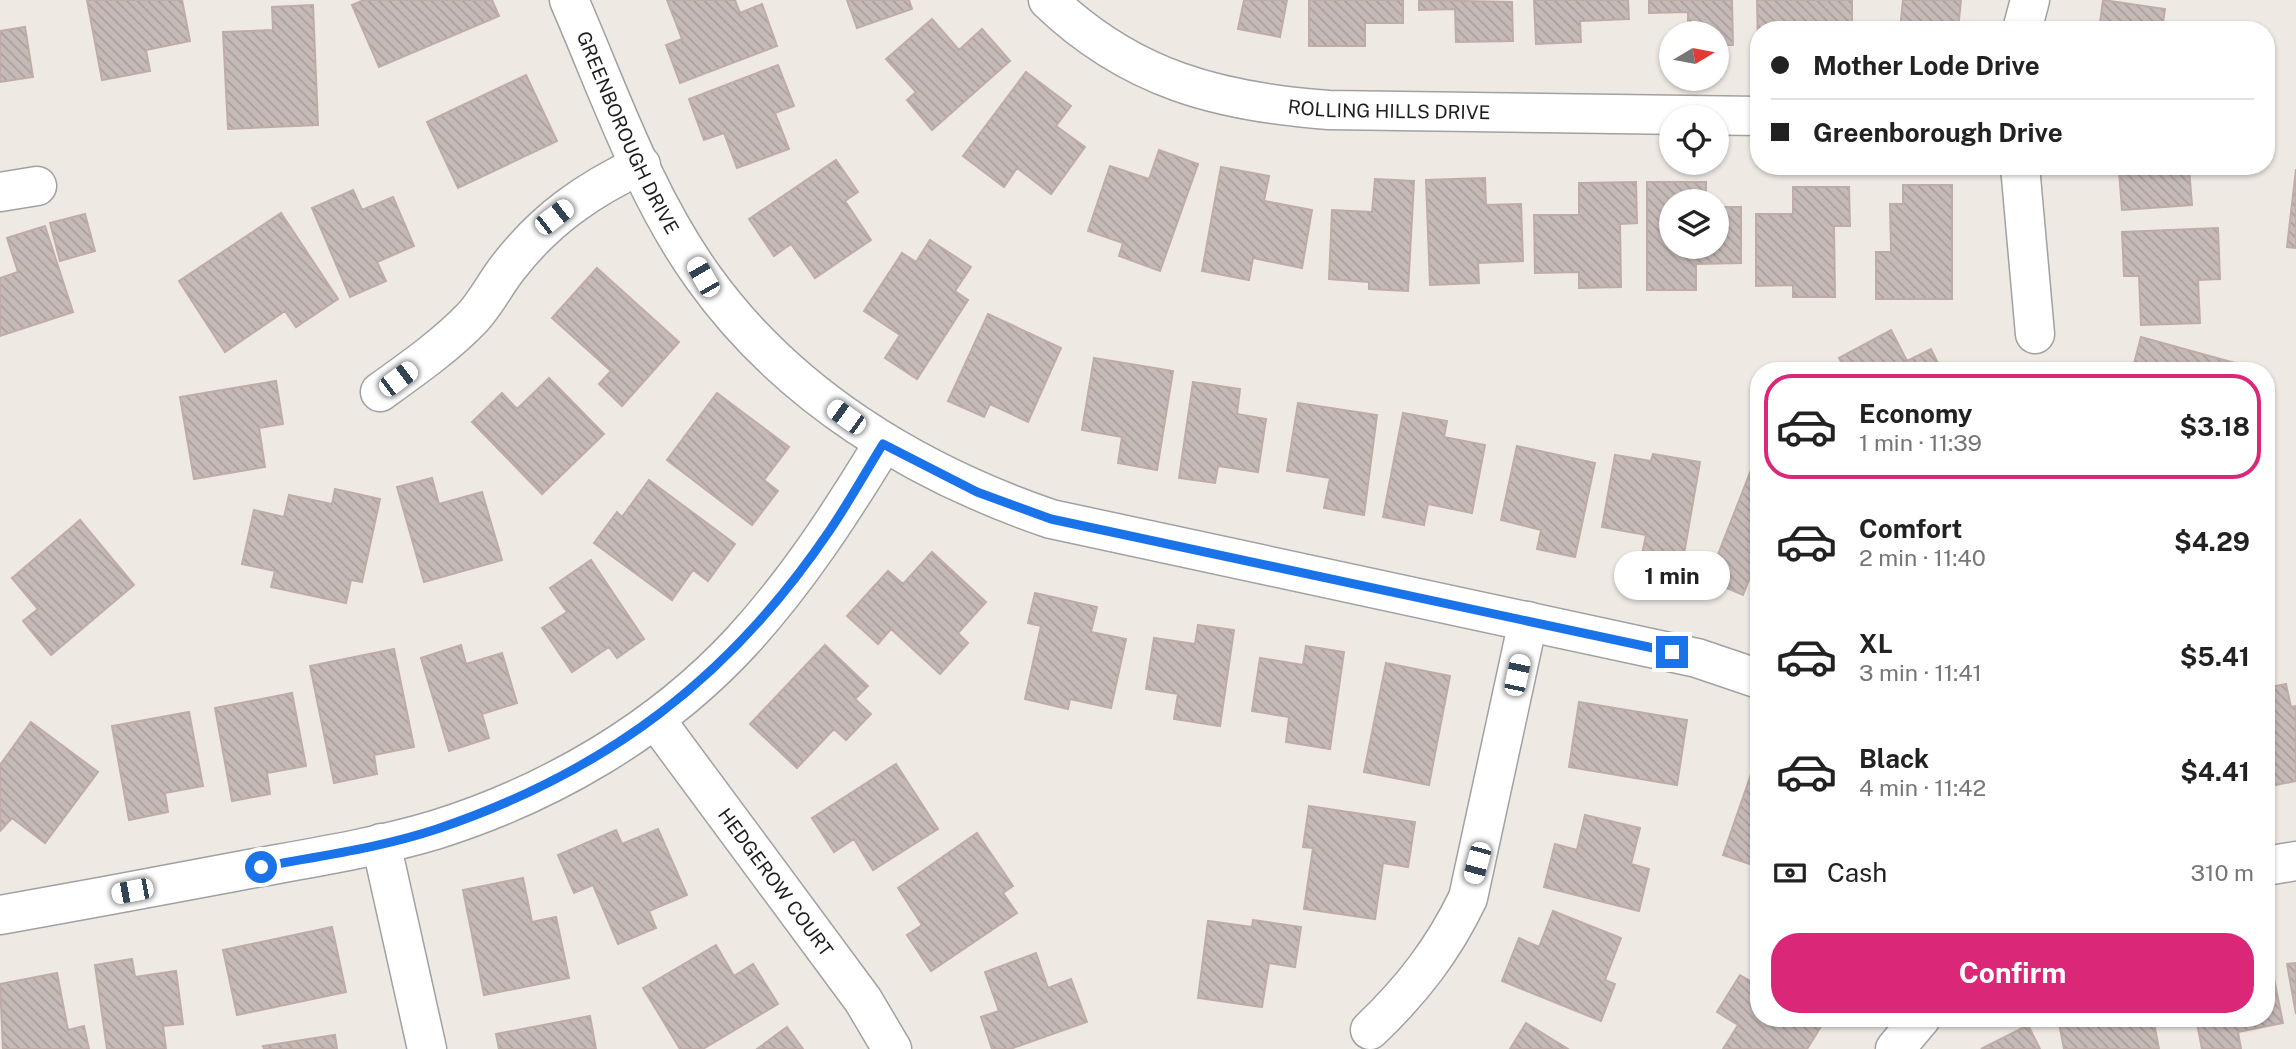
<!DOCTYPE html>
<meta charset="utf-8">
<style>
body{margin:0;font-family:"Public Sans",sans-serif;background:#f6f6f6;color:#222;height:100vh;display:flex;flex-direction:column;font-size:26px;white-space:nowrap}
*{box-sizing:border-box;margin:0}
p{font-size:23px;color:#767676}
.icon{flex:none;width:38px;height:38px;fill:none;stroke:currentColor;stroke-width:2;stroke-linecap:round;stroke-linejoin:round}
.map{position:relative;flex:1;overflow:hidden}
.details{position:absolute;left:1750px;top:362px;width:525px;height:665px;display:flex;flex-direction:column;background:#fff;border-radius:28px;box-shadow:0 2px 5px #0004}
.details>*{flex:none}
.guide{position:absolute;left:1750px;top:21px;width:525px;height:154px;border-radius:28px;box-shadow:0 2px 5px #0004;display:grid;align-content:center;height:154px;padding:0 21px;background:#fff}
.needle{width:46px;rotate:80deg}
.controls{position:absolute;left:1659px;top:21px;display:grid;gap:14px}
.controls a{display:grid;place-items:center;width:70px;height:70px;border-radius:50%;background:#fff;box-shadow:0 2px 5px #0004;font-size:35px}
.end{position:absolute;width:32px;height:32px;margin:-16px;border:9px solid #1a73e8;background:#fff;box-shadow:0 0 0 4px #fff}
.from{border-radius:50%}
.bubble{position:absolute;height:49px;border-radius:24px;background:#fff;box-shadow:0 2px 5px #0004;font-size:23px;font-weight:700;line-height:49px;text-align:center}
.car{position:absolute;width:21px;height:42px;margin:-21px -10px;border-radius:9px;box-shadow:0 0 5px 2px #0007;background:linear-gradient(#fff 24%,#345 0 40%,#fff 0 76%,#345 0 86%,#fff 0)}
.guide b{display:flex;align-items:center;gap:24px;height:66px;font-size:26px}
.guide b+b{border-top:2px solid #e0e0e0}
.guide i{width:18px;height:18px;background:#222}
ul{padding:12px 0 0;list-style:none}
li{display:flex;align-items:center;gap:21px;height:105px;margin:0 14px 10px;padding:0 7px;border:4px solid transparent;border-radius:28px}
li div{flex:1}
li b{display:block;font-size:26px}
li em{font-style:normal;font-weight:700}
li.current{border-color:#db2777}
li>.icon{width:63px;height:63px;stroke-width:1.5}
.pay{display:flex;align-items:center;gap:18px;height:77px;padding:0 21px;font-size:26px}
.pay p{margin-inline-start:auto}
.cta{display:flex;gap:14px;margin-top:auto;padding:14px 21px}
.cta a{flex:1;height:80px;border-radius:28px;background:#db2777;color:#fff;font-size:28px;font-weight:700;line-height:80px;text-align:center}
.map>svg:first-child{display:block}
</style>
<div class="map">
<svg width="2296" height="1049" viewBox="0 0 2296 1049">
<defs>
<pattern id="building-back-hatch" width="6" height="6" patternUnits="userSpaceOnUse" patternTransform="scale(1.75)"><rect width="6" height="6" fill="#c6bab7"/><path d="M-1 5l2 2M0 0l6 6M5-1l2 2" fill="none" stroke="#aa9f9d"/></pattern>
</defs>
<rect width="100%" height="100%" fill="#efe9e3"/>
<!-- building -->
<path fill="url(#building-back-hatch)" stroke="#c0aca6" stroke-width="2" d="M87 0H182L190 41 146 50 150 71 102 80Z
M364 0H492L499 16 379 67 352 5Z
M667 0H735L740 13 762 4 777 46 680 83 666 45 682 39Z
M847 0H909L912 9 857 28Z
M1244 0H1287L1280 37 1238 29Z
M1309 0H1403V23H1365V46H1309Z
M1419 0 1512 2 1513 41 1456 42 1455 9 1419 10Z
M1534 0H1628L1629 19 1580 21 1581 42 1536 44Z
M1649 0H1732L1733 45H1717V33H1688V12L1649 13Z
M1757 0H1852V22L1812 23V30H1759L1758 47Z
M1903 0H1961L1958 30H1900Z
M2103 0 2165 9 2162 30H2099Z
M313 5 318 125 228 129 223 32 273 30 272 7Z
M932 19 959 50 982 29 1010 61 932 130 907 100 916 92 886 59Z
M25 27 33 77 0 82V31Z
M778 65 794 106 775 113 789 149 737 168 724 133 704 140 689 99Z
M1026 72 1071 106 1056 126 1085 147 1051 194 1017 168 1004 187 963 156Z
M526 75 557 141 458 188 427 122Z
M1159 150 1198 164 1160 271 1119 256 1123 243 1088 231 1110 166 1149 179Z
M836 160 858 192 845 201 871 240 815 278 791 244 774 256 749 219Z
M2087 166H2200V167L2189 168 2192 205 2122 210 2119 171 2088 173Z
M1221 167 1269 176 1264 201 1312 210 1302 268 1253 258 1249 280 1202 271Z
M2296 169V248L2287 247Z
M1485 178 1486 205 1521 204 1523 261 1478 263 1479 283 1430 285 1426 180Z
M1375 179 1414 181 1408 291 1369 289V282L1329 279 1332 210 1372 212Z
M1636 182 1637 223 1620 224 1621 287 1579 288V272L1535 273 1534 215H1579V183Z
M1647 182H1706V201H1671V247H1717V207H1741V263L1696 264V290H1647Z
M1903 185H1952V299H1876V252H1891L1890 204H1903Z
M1793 187H1849L1850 226H1834L1835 297H1793V285L1756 286V214H1793Z
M353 190 362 210 393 197 414 246 377 262 386 281 350 297 312 208Z
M281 213 338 299 296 327 285 311 225 352 179 281Z
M85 214 95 251 60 261 50 223Z
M45 226 73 312 0 336V278L18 272 7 238Z
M2218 228 2220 279 2198 280 2200 323 2141 325 2139 276H2124L2122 232Z
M930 240 971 267 955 291 968 300 917 379 885 358 900 335 864 311 902 253 916 262Z
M597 268 679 342 622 406 599 384 611 371 552 318Z
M988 314 1061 348 1028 422 990 404 984 417 948 401Z
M1891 330 1907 361 1931 349 1942 371H1846L1839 358Z
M2141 337 2242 365 2240 371H2132Z
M1094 358 1173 371 1157 470 1118 463 1122 437 1082 430Z
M549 378 604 434 542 494 472 422 502 393 517 409Z
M276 381 283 424 259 428 265 467 194 479 180 397Z
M1193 382 1240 389 1237 414 1266 419 1258 472 1218 466 1215 483 1179 478Z
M717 393 789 447 764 480 778 491 752 525 667 460Z
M1298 403 1377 415 1364 515 1324 508 1330 478 1287 471Z
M1403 413 1447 421 1444 437 1485 445 1472 513 1428 504 1424 525 1383 517Z
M1517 446 1595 463 1575 557 1537 549 1541 530 1501 520Z
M1653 454 1700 462 1680 577 1639 569 1646 535 1602 527 1615 455 1651 461Z
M1753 465 1759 467V578L1751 575 1743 595 1708 580Z
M432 478 439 504 482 492 502 560 424 582 397 487Z
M649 480 735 544 708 581 693 570 672 600 594 543 617 512 622 517Z
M335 489 380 499 362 582 351 580 346 603 271 587 275 571 242 564 254 510 284 517 289 495 332 504Z
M80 520 134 585 51 655 23 621 38 609 12 578Z
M932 552 986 602 958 633 968 643 940 674 891 629 878 644 847 616 888 571 903 584Z
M591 560 644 639 617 658 609 647 572 672 542 628 567 612 550 588Z
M1035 593 1097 607 1091 632 1126 639 1111 708 1070 699 1068 709 1025 699 1041 626 1028 623Z
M1198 625 1234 630 1220 726 1174 719 1178 694 1146 689 1154 638 1195 644Z
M461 645 466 664 502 653 517 703 482 714 489 738 449 751 421 658Z
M825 645 868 686 855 699 871 714 846 740 834 729 797 768 750 724Z
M1306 646 1344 652 1330 749 1286 742 1289 717 1252 711 1260 658 1303 665Z
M394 649 414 747 374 755 377 774 334 783 310 666Z
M1386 663 1450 676 1429 785 1364 772Z
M2286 684 2291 707 2296 706V781L2266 787V688Z
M292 693 306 766 267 773 270 794 232 801 215 708Z
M1579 702 1687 720 1677 785 1569 767Z
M189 712 203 786 165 793 168 812 129 820 112 726Z
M31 722 98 772 45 843 12 818 0 831V765Z
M1758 754H1759V867L1723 855Z
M896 764 938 829 873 870 854 839 834 852 812 818Z
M1309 806 1415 822 1408 867 1383 863 1375 919 1304 909 1313 848 1303 847Z
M1585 815 1640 828 1631 864 1649 869 1639 911 1544 887 1555 844 1577 850Z
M658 829 687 895 649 911 656 928 618 944 593 885 574 893 558 855 616 830 622 844Z
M977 833 1013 886 1003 893 1017 913 931 971 907 935 922 925 898 888Z
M523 878 532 922 556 917 569 978 484 995 463 890Z
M1553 911 1621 938 1605 980 1615 984 1601 1021 1502 981 1519 938 1539 947Z
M1253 920 1301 927 1295 967 1269 963 1262 1007 1198 998 1208 921 1252 927Z
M332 927 346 992 237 1015 223 950Z
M716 945 734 976 753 964 778 1004 703 1049H680L643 988Z
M1036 953 1048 988 1071 979 1087 1022 1010 1049H992L981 1017 999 1011 985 972Z
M132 959 135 977 176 971 183 1024 163 1026 166 1049H107L95 965Z
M2296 963V1014L2287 964Z
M2272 969 2283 1023 2238 1032 2241 1049H2202L2196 1018H2266V970Z
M57 973 68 1030 84 1026 89 1049H3L0 984Z
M1740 975 1759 986V1018H1810L1822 1025 1807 1049H1723L1738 1025 1717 1012Z
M590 1016 596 1049H499L496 1034Z
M2058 1018H2153L2159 1049H2064Z
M1526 1023 1568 1049H1510Z
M2028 1025 2040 1049H1981Z
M787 1027 803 1049H757Z
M335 1035 337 1049H264L263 1046Z"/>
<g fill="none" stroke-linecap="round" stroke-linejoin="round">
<!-- minor casing -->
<g stroke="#a1a1a1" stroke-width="41">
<g id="minor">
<path id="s1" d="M569 0C609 92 644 195 703 277 788 396 916 473 1051 519L1697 658 1759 679"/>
<path id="s2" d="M1048 0C1130 79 1219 102 1329 110L1759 116"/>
<path d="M2022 30 2030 0"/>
<path d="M2020 166 2035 334"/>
<path d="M0 192 37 186"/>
<path d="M380 392C412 369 445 346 472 318 487 302 496 282 510 265 546 219 589 189 641 165"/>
<path id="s3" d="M655 719 863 1000 892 1049"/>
<path d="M381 843 427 1049"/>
<path d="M2266 866 2296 861"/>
<path d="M0 915C80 901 159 886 239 871 304 859 371 849 435 830 550 794 660 730 742 641 797 581 841 513 883 444"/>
<path d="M1370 1030C1412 990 1443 950 1468 898L1528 621"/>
<path d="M1895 1049 1921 1018"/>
</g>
</g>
<!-- minor -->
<use href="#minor" stroke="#fff" stroke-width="38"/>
</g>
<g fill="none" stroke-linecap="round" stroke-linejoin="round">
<!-- route -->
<path stroke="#1a73e8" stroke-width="9" d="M261 867C319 856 380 848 437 829 606 772 730 678 830 530 849 502 865 473 883 444L977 492 1051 519 1672 652"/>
</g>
<g text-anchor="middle" stroke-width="5" stroke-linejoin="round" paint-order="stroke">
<!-- street labels -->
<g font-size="19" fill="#1d1d1d" stroke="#fff">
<text dy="7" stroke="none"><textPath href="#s2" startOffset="369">ROLLING HILLS DRIVE</textPath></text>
<text dy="7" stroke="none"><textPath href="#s1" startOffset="145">GREENBOROUGH DRIVE</textPath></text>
<text dy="7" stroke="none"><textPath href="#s3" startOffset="203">HEDGEROW COURT</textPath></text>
</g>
</g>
</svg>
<div class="controls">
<a><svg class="needle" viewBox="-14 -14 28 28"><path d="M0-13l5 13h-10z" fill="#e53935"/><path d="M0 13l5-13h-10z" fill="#767676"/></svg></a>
<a><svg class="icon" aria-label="locate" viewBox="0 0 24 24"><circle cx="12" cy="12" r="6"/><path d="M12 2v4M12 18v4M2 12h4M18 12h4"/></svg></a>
<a><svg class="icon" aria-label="layers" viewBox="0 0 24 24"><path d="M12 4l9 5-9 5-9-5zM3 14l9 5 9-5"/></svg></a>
</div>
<i class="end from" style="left:261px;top:867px"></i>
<i class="end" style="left:1672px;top:652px"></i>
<div class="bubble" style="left:1614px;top:551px;width:116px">1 min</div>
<i class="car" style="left:554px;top:217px;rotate:52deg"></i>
<i class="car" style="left:703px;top:277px;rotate:330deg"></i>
<i class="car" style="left:398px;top:379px;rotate:53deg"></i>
<i class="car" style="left:846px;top:417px;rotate:306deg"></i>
<i class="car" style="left:1517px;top:675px;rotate:12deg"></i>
<i class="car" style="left:1477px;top:863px;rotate:195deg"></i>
<i class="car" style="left:132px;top:891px;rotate:259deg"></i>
<div class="guide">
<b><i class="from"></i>Mother Lode Drive</b>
<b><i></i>Greenborough Drive</b>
</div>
<section class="details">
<ul>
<li class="current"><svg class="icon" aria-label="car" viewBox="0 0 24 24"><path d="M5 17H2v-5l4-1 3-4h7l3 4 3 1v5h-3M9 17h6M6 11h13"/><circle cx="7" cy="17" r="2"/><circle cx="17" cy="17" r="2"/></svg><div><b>Economy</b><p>1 min · 11:39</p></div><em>$3.18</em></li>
<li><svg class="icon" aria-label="car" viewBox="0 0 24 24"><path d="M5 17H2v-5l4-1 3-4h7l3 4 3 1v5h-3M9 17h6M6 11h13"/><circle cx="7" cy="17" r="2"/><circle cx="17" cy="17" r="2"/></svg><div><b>Comfort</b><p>2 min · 11:40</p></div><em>$4.29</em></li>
<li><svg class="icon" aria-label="car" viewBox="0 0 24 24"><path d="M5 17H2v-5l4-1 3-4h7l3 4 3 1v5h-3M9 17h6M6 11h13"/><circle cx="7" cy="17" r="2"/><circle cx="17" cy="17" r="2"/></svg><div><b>XL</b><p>3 min · 11:41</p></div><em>$5.41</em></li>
<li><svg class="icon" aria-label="car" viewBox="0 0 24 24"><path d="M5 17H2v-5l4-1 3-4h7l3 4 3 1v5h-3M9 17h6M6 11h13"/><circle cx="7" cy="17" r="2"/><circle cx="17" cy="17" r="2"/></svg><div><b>Black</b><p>4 min · 11:42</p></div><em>$4.41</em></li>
</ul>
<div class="pay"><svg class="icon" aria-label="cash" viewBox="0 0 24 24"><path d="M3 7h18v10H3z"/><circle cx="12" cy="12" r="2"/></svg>Cash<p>310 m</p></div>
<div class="cta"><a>Confirm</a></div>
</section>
</div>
